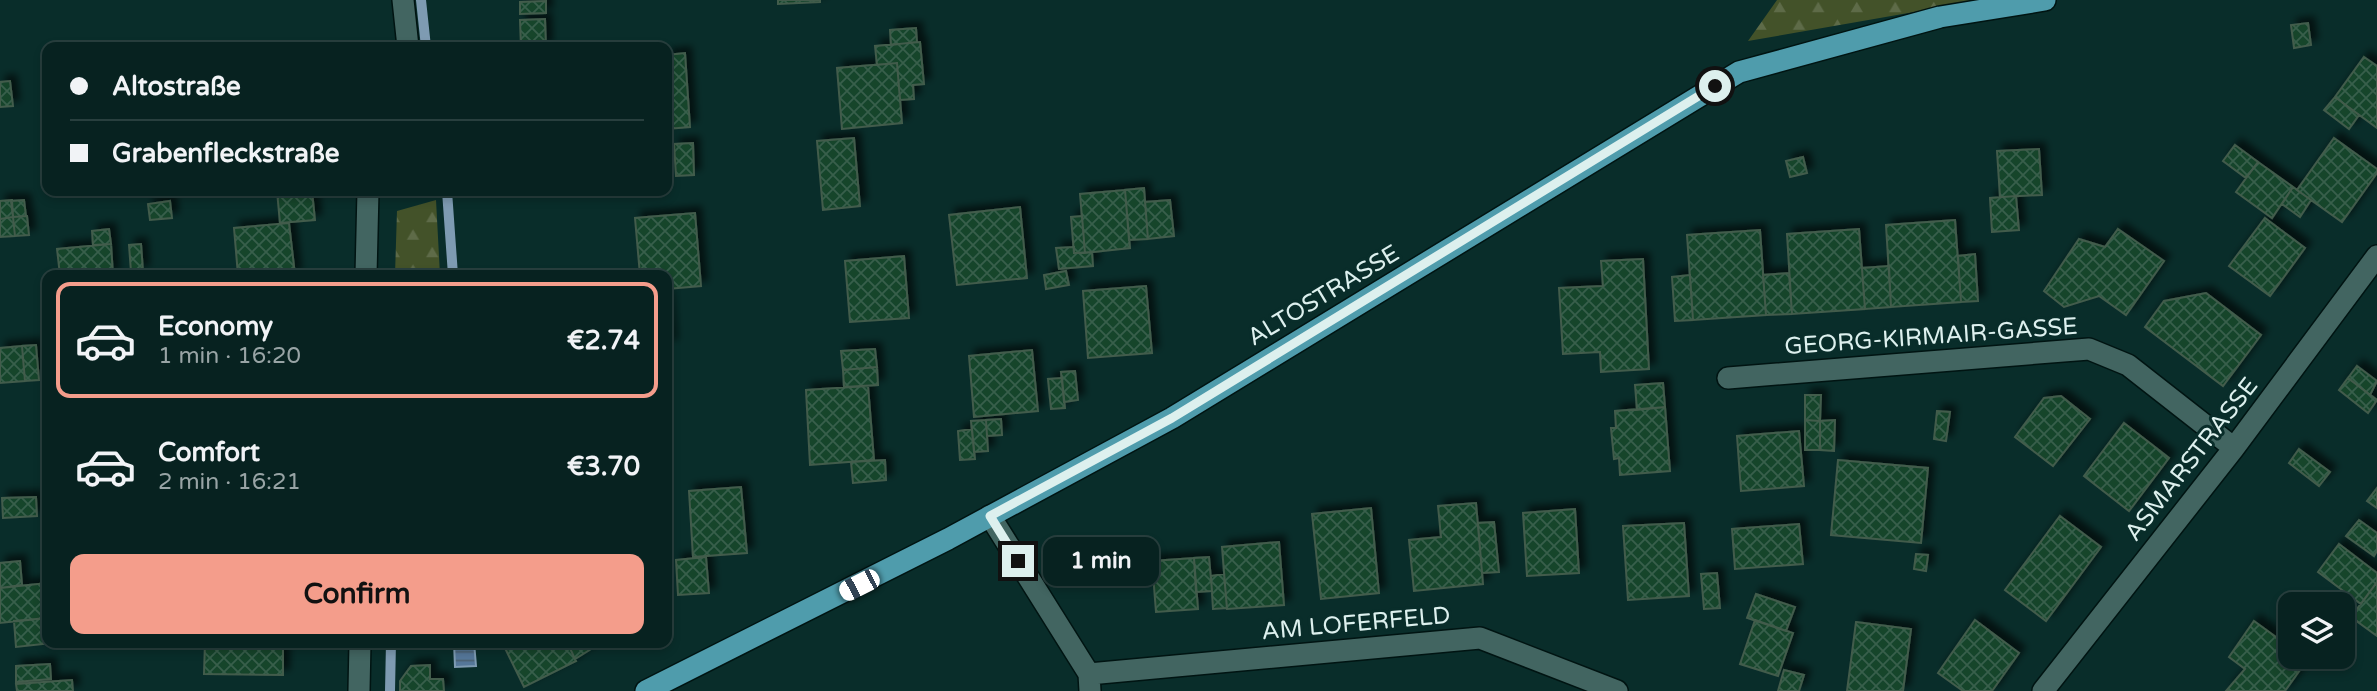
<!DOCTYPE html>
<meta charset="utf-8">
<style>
body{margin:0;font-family:"Varela Round",sans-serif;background:#102a29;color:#f1f3f6;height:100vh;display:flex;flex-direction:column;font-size:26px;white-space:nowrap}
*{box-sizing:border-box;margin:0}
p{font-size:23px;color:#98a4a5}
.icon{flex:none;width:38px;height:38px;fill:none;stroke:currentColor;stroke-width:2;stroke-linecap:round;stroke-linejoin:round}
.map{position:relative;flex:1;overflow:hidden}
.sheet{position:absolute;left:42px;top:270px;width:630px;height:378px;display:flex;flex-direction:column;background:#072220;border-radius:14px;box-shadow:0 4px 10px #0003,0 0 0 2px #283f3e}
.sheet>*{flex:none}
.top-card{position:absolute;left:42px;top:42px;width:630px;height:154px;border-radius:14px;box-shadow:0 4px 10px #0003,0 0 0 2px #283f3e;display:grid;align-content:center;height:154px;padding:0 28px;background:#072220}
.tools{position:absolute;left:2278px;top:592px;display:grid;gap:14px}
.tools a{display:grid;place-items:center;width:77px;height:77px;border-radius:14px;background:#072220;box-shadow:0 4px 10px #0003,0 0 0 2px #283f3e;font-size:35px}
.end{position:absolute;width:32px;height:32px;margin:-16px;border:9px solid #ddf0ee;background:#111;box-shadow:0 0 0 4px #111}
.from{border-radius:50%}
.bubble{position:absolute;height:49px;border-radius:14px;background:#072220;box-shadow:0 4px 10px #0003,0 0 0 2px #283f3e;font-size:23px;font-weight:700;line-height:49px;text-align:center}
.car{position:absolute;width:21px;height:42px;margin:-21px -10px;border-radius:9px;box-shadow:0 0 5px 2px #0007;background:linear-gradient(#fff 24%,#345 0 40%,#fff 0 76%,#345 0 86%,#fff 0)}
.top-card b{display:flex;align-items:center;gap:24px;height:66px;font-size:26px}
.top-card b+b{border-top:2px solid #283f3e}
.top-card i{width:18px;height:18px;background:#f1f3f6}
ul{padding:12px 0 0;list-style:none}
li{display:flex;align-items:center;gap:21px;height:116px;margin:0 14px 10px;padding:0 14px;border:4px solid transparent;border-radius:14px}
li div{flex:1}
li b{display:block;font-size:26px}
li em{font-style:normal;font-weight:700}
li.active{border-color:#f49d8b}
li>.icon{width:63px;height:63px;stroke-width:1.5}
.action{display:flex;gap:14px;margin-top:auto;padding:14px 28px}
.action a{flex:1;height:80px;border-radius:14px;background:#f49d8b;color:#111;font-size:28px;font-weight:700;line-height:80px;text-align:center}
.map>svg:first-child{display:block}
</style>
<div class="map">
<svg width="2377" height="691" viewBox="0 0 2377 691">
<defs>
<pattern id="forest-firs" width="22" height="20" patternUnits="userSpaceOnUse" patternTransform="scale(1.75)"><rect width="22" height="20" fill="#435229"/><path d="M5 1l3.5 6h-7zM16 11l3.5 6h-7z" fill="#5e6b48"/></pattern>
<pattern id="water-rules" width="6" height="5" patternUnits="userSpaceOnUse" patternTransform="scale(1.75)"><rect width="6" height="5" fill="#579"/><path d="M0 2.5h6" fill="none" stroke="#4c6274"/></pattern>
<pattern id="building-cross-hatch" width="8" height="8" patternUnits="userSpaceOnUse" patternTransform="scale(1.75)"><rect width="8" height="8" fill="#17442c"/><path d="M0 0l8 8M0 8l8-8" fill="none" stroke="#385f4b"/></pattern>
<filter id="shadow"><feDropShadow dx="6" dy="-6" stdDeviation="3.5" flood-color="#0009"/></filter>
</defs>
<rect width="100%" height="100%" fill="#092d2a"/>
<!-- forest -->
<path fill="url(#forest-firs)" d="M1777 0H1983L1748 41Z
M436 200 440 275H395L397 211Z"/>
<!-- water -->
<path fill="url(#water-rules)" stroke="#7e9bb2" stroke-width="2" d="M454 642H474L476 666 455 667Z"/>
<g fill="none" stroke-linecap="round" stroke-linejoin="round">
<!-- stream -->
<path stroke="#7e9bb2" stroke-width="10" d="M421 0 426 47
M447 191 453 275
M390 691 391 642"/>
</g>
<!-- building -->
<path fill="url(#building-cross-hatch)" stroke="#435c4c" stroke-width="2" filter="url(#shadow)" d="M778 0H820V2L778 4Z
M546 1V13L520 14V2Z
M545 19 546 47H521L520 20Z
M2308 23 2311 45 2294 48 2291 25Z
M916 28 917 42 891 45 890 30Z
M920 42 924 84 913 85 914 99 900 100 897 63 877 65 875 46Z
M685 53 690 127 667 129V55Z
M2364 57 2377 66V128L2335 97Z
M897 63 902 123 842 129 837 68Z
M10 81 13 106 0 107V82Z
M2335 97 2359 115 2349 129 2324 110Z
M854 138 860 206 823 210 817 141Z
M2334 138 2377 169V173L2342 222 2297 190Z
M693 143 694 175 676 176 674 144Z
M2235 145 2258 162 2246 178 2223 161Z
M2039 149 2042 195 2000 197 1997 151Z
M1803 157 1807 173 1790 177 1786 161Z
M2258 162 2293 187 2272 218 2236 192Z
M2293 187 2311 200 2300 217 2282 204Z
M1144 188 1148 239 1129 240 1125 190Z
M1125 190 1130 248 1085 253 1080 194Z
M277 191H312L315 220 280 223Z
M2016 196 2019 230 1992 232 1990 198Z
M12 200 13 217 0 219V201Z
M24 200 26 216 13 217 11 201Z
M1170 200 1174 236 1148 239 1145 202Z
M170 201 172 218 150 220 148 204Z
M1020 207 1027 278 957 285 949 215Z
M695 213 701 286 667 289V275H640L635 218Z
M27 216 29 235 15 236 13 217Z
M1082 216 1085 253H1074L1071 217Z
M13 217 15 236 0 237V219Z
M2265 218 2305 248 2270 296 2229 266Z
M1955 220 1961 302 1891 307 1886 225Z
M289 223 295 275H238L234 228Z
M109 229 111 244 93 245 92 231Z
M1859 229 1865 309 1792 314 1787 234Z
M2118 229 2164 261 2126 315 2099 296 2064 307 2044 291 2079 239 2105 247Z
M1760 230 1766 315 1693 320 1687 235Z
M111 244 113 275H60L57 249Z
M141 244 143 271 131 272 129 245Z
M1074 247V253L1092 252 1093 266 1059 269 1056 248Z
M1975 254 1978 301 1961 302 1958 256Z
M904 256 909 318 850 322 845 261Z
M1643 259 1649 369 1601 372 1600 352 1563 354 1559 288 1603 286 1601 261Z
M1889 266 1891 307 1865 309 1862 268Z
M1066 271 1069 285 1046 289 1044 275Z
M1789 273 1792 314 1766 315 1763 275Z
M1690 275 1693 320 1675 321 1672 277Z
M1146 286 1152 353 1088 358 1083 291Z
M2206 293 2261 335 2223 386 2145 327 2164 301Z
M667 296 671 345H667Z
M36 345 39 380 25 381 22 346Z
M22 346 25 381 0 383V348Z
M875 349 877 367 843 370 841 351Z
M1032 350 1038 411 974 417 969 356Z
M2357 366 2377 381 2370 395 2348 378Z
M877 367 878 385 844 387 843 370Z
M1075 371 1078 400 1064 402 1061 372Z
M1062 378 1065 408 1051 409 1048 379Z
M2348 378 2377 400 2368 413 2339 390Z
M1663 383 1665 407 1637 410 1635 385Z
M868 386 874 460 810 465 806 390Z
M1805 395H1821L1820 421 1805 420Z
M2061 396 2090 419 2053 466 2015 437 2044 398Z
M1665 407 1670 471 1620 475 1619 458 1614 459 1611 428H1616L1615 411Z
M1937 411 1950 412 1946 441 1934 439Z
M1001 419 1002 435 987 436 986 420Z
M986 420 988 451 974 452 971 421Z
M1805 420 1820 421V450H1805Z
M1835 420 1834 451 1820 450V421Z
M2124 423 2169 458 2129 511 2084 476Z
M972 429 975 459 960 460 958 431Z
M1799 431 1804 486 1741 491 1737 436Z
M2299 449 2330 472 2319 486 2289 463Z
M885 460 886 480 853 483 851 462Z
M1838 460 1928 468 1921 543 1831 535Z
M741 487 747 553 693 557 689 491Z
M2377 488V508L2367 501Z
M36 497 37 516 3 518 2 498Z
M1476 503 1483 584 1414 591 1409 540 1441 537 1438 506Z
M1371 508 1379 593 1321 599 1312 514Z
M1575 509 1579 573 1527 576 1523 513Z
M2060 516 2101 547 2046 621 2005 590Z
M2359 520 2377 533V551L2374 556 2346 536Z
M1494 522 1499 572 1482 573 1478 523Z
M1684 523 1689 596 1628 600 1623 526Z
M1799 524 1803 564 1735 569 1732 529Z
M1279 542 1284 605 1227 609 1222 547Z
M2339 544 2377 573V582L2361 604 2318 572Z
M1916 554 1928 555 1926 571 1914 569Z
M706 557 709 593 678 595 676 560Z
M1209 557 1212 591 1196 592 1194 558Z
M1194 558 1198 609 1156 612 1152 561Z
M20 561 22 585 0 588V563Z
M1717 573 1720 608 1704 609 1701 574Z
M1224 574 1227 608 1213 609 1211 576Z
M2377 582V636L2351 617Z
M47 583V618L0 623V588Z
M1756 594 1795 607 1786 631 1747 618Z
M47 618V642H61L16 647 14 621Z
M1755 620 1793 633 1778 676 1740 664Z
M1975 620 2019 653 1992 691H1963L1938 673Z
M2254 621 2291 648V656L2307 660 2285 691H2226L2245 669 2229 657Z
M1856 622 1911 629 1903 691H1847Z
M205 642H283V675L204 674Z
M502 642H567L576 661 524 687Z
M567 642H596V646L575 659Z
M50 664 51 679 16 682V666Z
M430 665V679H443L444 691H400V681L411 666Z
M1784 670 1804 675 1799 691H1778Z
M72 680 73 691H17L16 684Z"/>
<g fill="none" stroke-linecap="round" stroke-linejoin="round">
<!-- minor casing -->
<g stroke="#001412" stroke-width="24">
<path id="minor" d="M403 0 408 47
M366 275 368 191
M1728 378 2089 349 2128 365 2234 448
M990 516 1089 674 1090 691
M1089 674 1480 638 1617 691
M359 691 360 642
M2043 691 2234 448 2377 256"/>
</g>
<!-- major casing -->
<g stroke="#001412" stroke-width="24">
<path id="major" d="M646 691 948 539 1172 418 1739 72 1940 17 2045 0"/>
</g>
<!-- minor -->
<use href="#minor" stroke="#426561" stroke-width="21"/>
<!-- major -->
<use href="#major" stroke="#4f9cac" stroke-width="21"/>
</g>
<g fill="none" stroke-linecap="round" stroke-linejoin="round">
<!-- route -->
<path stroke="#ddf0ee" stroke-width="9" d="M1018 561 990 516 1172 418 1715 86"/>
</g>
<g text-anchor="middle" stroke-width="6" stroke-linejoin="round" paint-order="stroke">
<!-- street labels -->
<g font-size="24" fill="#ddf0ee" stroke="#092d2a">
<text transform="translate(1323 295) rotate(-31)" y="8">ALTOSTRASSE</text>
<text transform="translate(1931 336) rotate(-4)" y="8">GEORG-KIRMAIR-GASSE</text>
<text transform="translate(2191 459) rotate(-52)" y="8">ASMARSTRASSE</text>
<text transform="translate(1356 623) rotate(-5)" y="8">AM LOFERFELD</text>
</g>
</g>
</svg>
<div class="tools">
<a><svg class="icon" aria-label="layers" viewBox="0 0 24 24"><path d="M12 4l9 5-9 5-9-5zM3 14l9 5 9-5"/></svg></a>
</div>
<i class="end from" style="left:1715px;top:86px"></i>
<i class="end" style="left:1018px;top:561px"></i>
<div class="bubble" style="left:1043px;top:537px;width:116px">1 min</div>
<i class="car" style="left:859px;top:585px;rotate:243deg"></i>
<div class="top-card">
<b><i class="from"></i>Altostraße</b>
<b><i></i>Grabenfleckstraße</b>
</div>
<section class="sheet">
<ul>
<li class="active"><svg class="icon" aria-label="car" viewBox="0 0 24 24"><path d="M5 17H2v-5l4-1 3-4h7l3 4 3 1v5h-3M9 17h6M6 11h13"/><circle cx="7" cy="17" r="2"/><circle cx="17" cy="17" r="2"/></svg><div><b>Economy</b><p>1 min · 16:20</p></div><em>€2.74</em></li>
<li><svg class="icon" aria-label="car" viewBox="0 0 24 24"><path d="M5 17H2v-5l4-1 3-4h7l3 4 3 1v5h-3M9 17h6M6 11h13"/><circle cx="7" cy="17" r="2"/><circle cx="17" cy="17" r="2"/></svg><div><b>Comfort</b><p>2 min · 16:21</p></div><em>€3.70</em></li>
</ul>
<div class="action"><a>Confirm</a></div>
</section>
</div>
